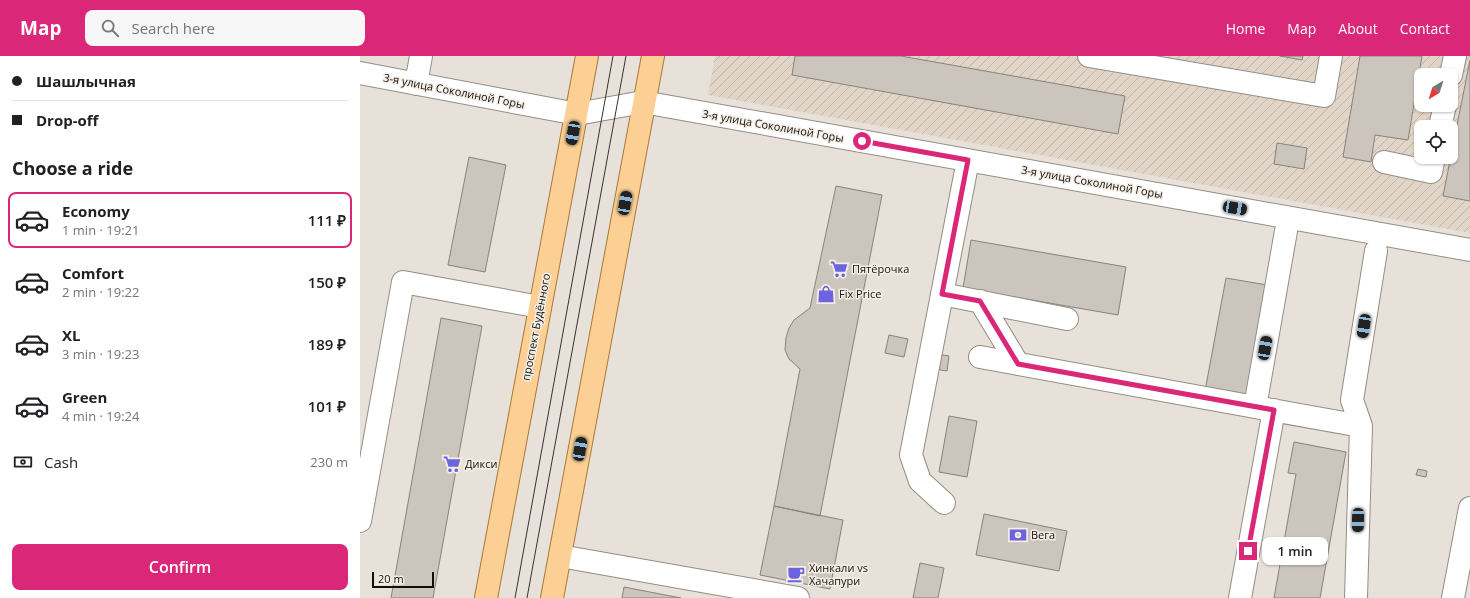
<!DOCTYPE html>
<meta charset="utf-8">
<style>
body{margin:0;font-family:"Open Sans",sans-serif;background:#f6f6f6;color:#202124;height:100vh;display:flex;flex-direction:column;font-size:15px;white-space:nowrap}
*{box-sizing:border-box;margin:0}
p{font-size:13px;color:#757577}
.icon{flex:none;width:22px;height:22px;fill:none;stroke:currentColor;stroke-width:2;stroke-linecap:round;stroke-linejoin:round}
.map{position:relative;flex:1;overflow:hidden}
.panel{display:flex;flex-direction:column;background:#fff;width:360px}
.panel>*{flex:none}
.top-card{display:grid;align-content:center;height:88px;padding:0 12px;background:#fff}
.needle{width:26px;rotate:218deg}
.buttons{position:absolute;left:1054px;top:12px;display:grid;gap:8px}
.buttons a{display:grid;place-items:center;width:44px;height:44px;border-radius:8px;background:#fff;box-shadow:0 1px 3px #0004;font-size:20px}
.scale{position:absolute;left:12px;bottom:10px;width:62px;box-sizing:border-box;padding-left:4px;border:2px solid #110f0c;border-top:0;font-size:11px;line-height:14px;white-space:nowrap;color:#110f0c;-webkit-text-stroke:3px #f5eee6;paint-order:stroke}
.end{position:absolute;width:18px;height:18px;margin:-9px;border:5px solid #db2777;background:#fff;box-shadow:0 0 0 2px #fff}
.from{border-radius:50%}
.bubble{position:absolute;height:28px;border-radius:8px;background:#fff;box-shadow:0 1px 3px #0004;font-size:13px;font-weight:600;line-height:28px;text-align:center}
.car{position:absolute;width:12px;height:24px;margin:-12px -6px;border-radius:5px;box-shadow:0 0 3px 1px #0007;background:linear-gradient(#222 24%,#8ab4d8 0 40%,#222 0 76%,#8ab4d8 0 86%,#222 0)}
.top-card b{display:flex;align-items:center;gap:14px;height:38px;font-size:15px}
.top-card b+b{border-top:1px solid #e0e0e0}
.top-card i{width:10px;height:10px;background:#202124}
ul{padding:0;list-style:none}
li{display:flex;align-items:center;gap:12px;height:56px;margin:0 8px 6px;padding:0 4px;border:2px solid transparent;border-radius:8px}
li div{flex:1}
li b{display:block;font-size:15px}
li em{font-style:normal;font-weight:600}
li.selected{border-color:#db2777}
li>.icon{width:36px;height:36px;stroke-width:1.5}
h2{padding:0 12px;font-size:18px;line-height:48px}
.pay{display:flex;align-items:center;gap:10px;height:44px;padding:0 12px;font-size:15px}
.pay p{margin-inline-start:auto}
.button{display:flex;gap:8px;margin-top:auto;padding:8px 12px}
.button a{flex:1;height:46px;border-radius:8px;background:#db2777;color:#fff;font-size:16px;font-weight:600;line-height:46px;text-align:center}
header{display:flex;align-items:center;gap:24px;box-sizing:border-box;height:56px;padding:0 20px;background:#db2777;color:#fff}
header strong{font-size:19px}
nav{display:flex;gap:22px;margin-inline-start:auto;font-size:14px}
.search{width:280px;height:36px;background:#f6f6f6;display:flex;align-items:center;gap:10px;box-sizing:border-box;padding:0 14px;border-radius:8px;color:#757577;font-size:15px}
main{display:flex;flex:1;min-height:0}
.map>svg:first-child{display:block}
</style>
<header>
<strong>Map</strong>
<div class="search"><svg class="icon" aria-label="search" viewBox="0 0 24 24"><circle cx="10" cy="10" r="6"/><path d="M15 15l6 6"/></svg>Search here</div>
<nav><a>Home</a><a>Map</a><a>About</a><a>Contact</a></nav>
</header>
<main>
<section class="panel">
<div class="top-card">
<b><i class="from"></i>Шашлычная</b>
<b><i></i>Drop-off</b>
</div>
<h2>Choose a ride</h2>
<ul>
<li class="selected"><svg class="icon" aria-label="car" viewBox="0 0 24 24"><path d="M5 17H2v-5l4-1 3-4h7l3 4 3 1v5h-3M9 17h6M6 11h13"/><circle cx="7" cy="17" r="2"/><circle cx="17" cy="17" r="2"/></svg><div><b>Economy</b><p>1 min · 19:21</p></div><em>111 ₽</em></li>
<li><svg class="icon" aria-label="car" viewBox="0 0 24 24"><path d="M5 17H2v-5l4-1 3-4h7l3 4 3 1v5h-3M9 17h6M6 11h13"/><circle cx="7" cy="17" r="2"/><circle cx="17" cy="17" r="2"/></svg><div><b>Comfort</b><p>2 min · 19:22</p></div><em>150 ₽</em></li>
<li><svg class="icon" aria-label="car" viewBox="0 0 24 24"><path d="M5 17H2v-5l4-1 3-4h7l3 4 3 1v5h-3M9 17h6M6 11h13"/><circle cx="7" cy="17" r="2"/><circle cx="17" cy="17" r="2"/></svg><div><b>XL</b><p>3 min · 19:23</p></div><em>189 ₽</em></li>
<li><svg class="icon" aria-label="car" viewBox="0 0 24 24"><path d="M5 17H2v-5l4-1 3-4h7l3 4 3 1v5h-3M9 17h6M6 11h13"/><circle cx="7" cy="17" r="2"/><circle cx="17" cy="17" r="2"/></svg><div><b>Green</b><p>4 min · 19:24</p></div><em>101 ₽</em></li>
</ul>
<div class="pay"><svg class="icon" aria-label="cash" viewBox="0 0 24 24"><path d="M3 7h18v10H3z"/><circle cx="12" cy="12" r="2"/></svg>Cash<p>230 m</p></div>
<div class="button"><a>Confirm</a></div>
</section>
<div class="map">
<svg width="1110" height="542" viewBox="0 0 1110 542">
<defs>
<pattern id="industrial-furrows" width="10" height="10" patternUnits="userSpaceOnUse"><rect width="10" height="10" fill="#e1d5c7"/><path d="M-1 1l2-2M0 10L10 0M9 11l2-2" fill="none" stroke="#c0b6aa"/></pattern>
</defs>
<rect width="100%" height="100%" fill="#e8e1d9"/>
<!-- industrial -->
<path fill="url(#industrial-furrows)" fill-rule="evenodd" d="M355 0H1110V177L348 39ZM1061 19H1091V49H1061ZM1061 71H1091V101H1061Z"/>
<!-- building -->
<path fill="#cbc5bd" stroke="#88827b" d="M435 0H541L765 40 758 78 432 19Z
M920 0H943L942 4Z
M1000 0H1062L1048 84 1015 79 1011 106 983 101Z
M1110 4V145L1083 140Z
M917 87 947 92 944 113 914 108Z
M109 101 146 109 125 216 88 209Z
M476 130 522 139 460 460 414 450 440 313 429 303 425 294 426 282 429 272 434 264 450 252Z
M611 184 766 211 758 259 603 232Z
M866 222 913 230 892 344 845 335Z
M81 262 122 270 73 542H31Z
M529 279 548 283 544 301 525 297Z
M577 298 589 300 587 315 575 313Z
M589 360 617 365 607 421 579 416Z
M934 386 986 396 960 542H914L936 418 928 417Z
M1058 413 1067 415 1066 421 1056 419Z
M414 450 483 464 470 533 400 519Z
M624 458 707 475 699 515 616 499Z
M560 507 584 512 578 542H553Z
M264 531 321 542H262Z"/>
<g fill="none" stroke-linecap="round" stroke-linejoin="round">
<!-- minor casing -->
<g stroke="#938d85" stroke-width="24">
<path id="minor" d="M729 0 964 40 971 0
M0 17 217 58 283 46 1110 194
M1091 19 1095 0
M56 28 61 0
M1080 71 1085 49
M1024 106 1071 116 1074 101
M926 175 895 351 1001 370
M582 238 707 263
M620 245 658 308
M620 301 895 351
M584 447 560 425 551 399 608 104
M0 465 43 226 180 251
M200 500 438 542
M880 542 914 354
M996 542 1001 370 992 344 1016 195
M1093 542 1110 452"/>
</g>
<!-- major casing -->
<g stroke="#a87836" stroke-width="24">
<path id="major" d="M126 542 227 0
M192 542 293 0"/>
</g>
<!-- minor -->
<use href="#minor" stroke="#fff" stroke-width="22"/>
<!-- major -->
<use href="#major" stroke="#fcd094" stroke-width="22"/>
<!-- tram -->
<path stroke="#34322e" stroke-width="1" d="M155 542 253 0
M167 542 266 0"/>
</g>
<g fill="none" stroke-linecap="round" stroke-linejoin="round">
<!-- route -->
<path stroke="#db2777" stroke-width="5" d="M502 85 608 104 582 238 620 245 658 308 914 354 888 495"/>
</g>
<!-- icons -->
<defs>
<g id="supermarket-bare" transform="scale(1.38)"><path d="M-6-5.5h2.5l.6 2H6L4.5 2H-2.5L-4.4-4H-6ZM-1.5 3.2a1.3 1.3 0 1 0 .1 0ZM3 3.2a1.3 1.3 0 1 0 .1 0Z" fill="#6b64de" stroke="#f5eee6" stroke-width="2.5" paint-order="stroke"/></g>
<g id="shop-bare" transform="scale(1.38)"><path d="M-5-2.5h2.3a2.7 3.5 0 0 1 5.4 0H5L5.5 6h-11ZM-1.5-2.5h3a1.5 2.3 0 0 0-3 0Z" fill="#6b64de" stroke="#f5eee6" stroke-width="2.5" paint-order="stroke"/></g>
<g id="bank-bare" transform="scale(1.38)"><path d="M-6-4H6V4H-6ZM0-2.3a2.3 2.3 0 1 0 0 4.6a2.3 2.3 0 1 0 0-4.6Z" fill="#6b64de" stroke="#f5eee6" stroke-width="2.5" paint-order="stroke"/></g>
<g id="cafe-bare" transform="scale(1.38)"><path d="M-5.5-4.5H6V0H3Q3 3.5 0 3.5H-2.5Q-5.5 3.5-5.5 0ZM3-3.2v2h1.7v-2ZM-6 4.5H4V6H-6Z" fill="#6b64de" stroke="#f5eee6" stroke-width="2.5" paint-order="stroke"/></g>
</defs>
<g fill-rule="evenodd">
<use href="#supermarket-bare" x="479" y="213"/>
<use href="#shop-bare" x="466" y="238"/>
<use href="#supermarket-bare" x="92" y="408"/>
<use href="#bank-bare" x="658" y="479"/>
<use href="#cafe-bare" x="436" y="518"/>
</g>
<g text-anchor="middle" stroke-width="3" stroke-linejoin="round" paint-order="stroke">
<!-- street labels -->
<g font-size="11" fill="#110f0c" stroke="#f5eee6">
<text transform="translate(94 35) rotate(11)" y="4">3-я улица Соколиной Горы</text>
<text transform="translate(413 70) rotate(10)" y="4">3-я улица Соколиной Горы</text>
<text transform="translate(732 126) rotate(10)" y="4">3-я улица Соколиной Горы</text>
<text transform="translate(176 271) rotate(-79)" y="4">проспект Будённого</text>
</g>
<!-- poi labels -->
<g font-size="11" fill="#110f0c" stroke="#f5eee6" text-anchor="start">
<text x="492" y="217">Пятёрочка</text>
<text x="479" y="242">Fix Price</text>
<text x="105" y="412">Дикси</text>
<text x="671" y="483">Вега</text>
<text x="449" y="516">Хинкали vs<tspan x="449" dy="13">Хачапури</tspan></text>
</g>
</g>
</svg>
<div class="buttons">
<a><svg class="needle" viewBox="-14 -14 28 28"><path d="M0-13l5 13h-10z" fill="#e53935"/><path d="M0 13l5-13h-10z" fill="#757577"/></svg></a>
<a><svg class="icon" aria-label="locate" viewBox="0 0 24 24"><circle cx="12" cy="12" r="6"/><path d="M12 2v4M12 18v4M2 12h4M18 12h4"/></svg></a>
</div>
<div class="scale">20 m</div>
<i class="end from" style="left:502px;top:85px"></i>
<i class="end" style="left:888px;top:495px"></i>
<div class="bubble" style="left:902px;top:481px;width:66px">1 min</div>
<i class="car" style="left:213px;top:77px;rotate:190deg"></i>
<i class="car" style="left:265px;top:147px;rotate:10deg"></i>
<i class="car" style="left:875px;top:152px;rotate:100deg"></i>
<i class="car" style="left:1004px;top:270px;rotate:189deg"></i>
<i class="car" style="left:905px;top:292px;rotate:10deg"></i>
<i class="car" style="left:220px;top:393px;rotate:10deg"></i>
<i class="car" style="left:998px;top:464px;rotate:181deg"></i>
</div>
</main>
